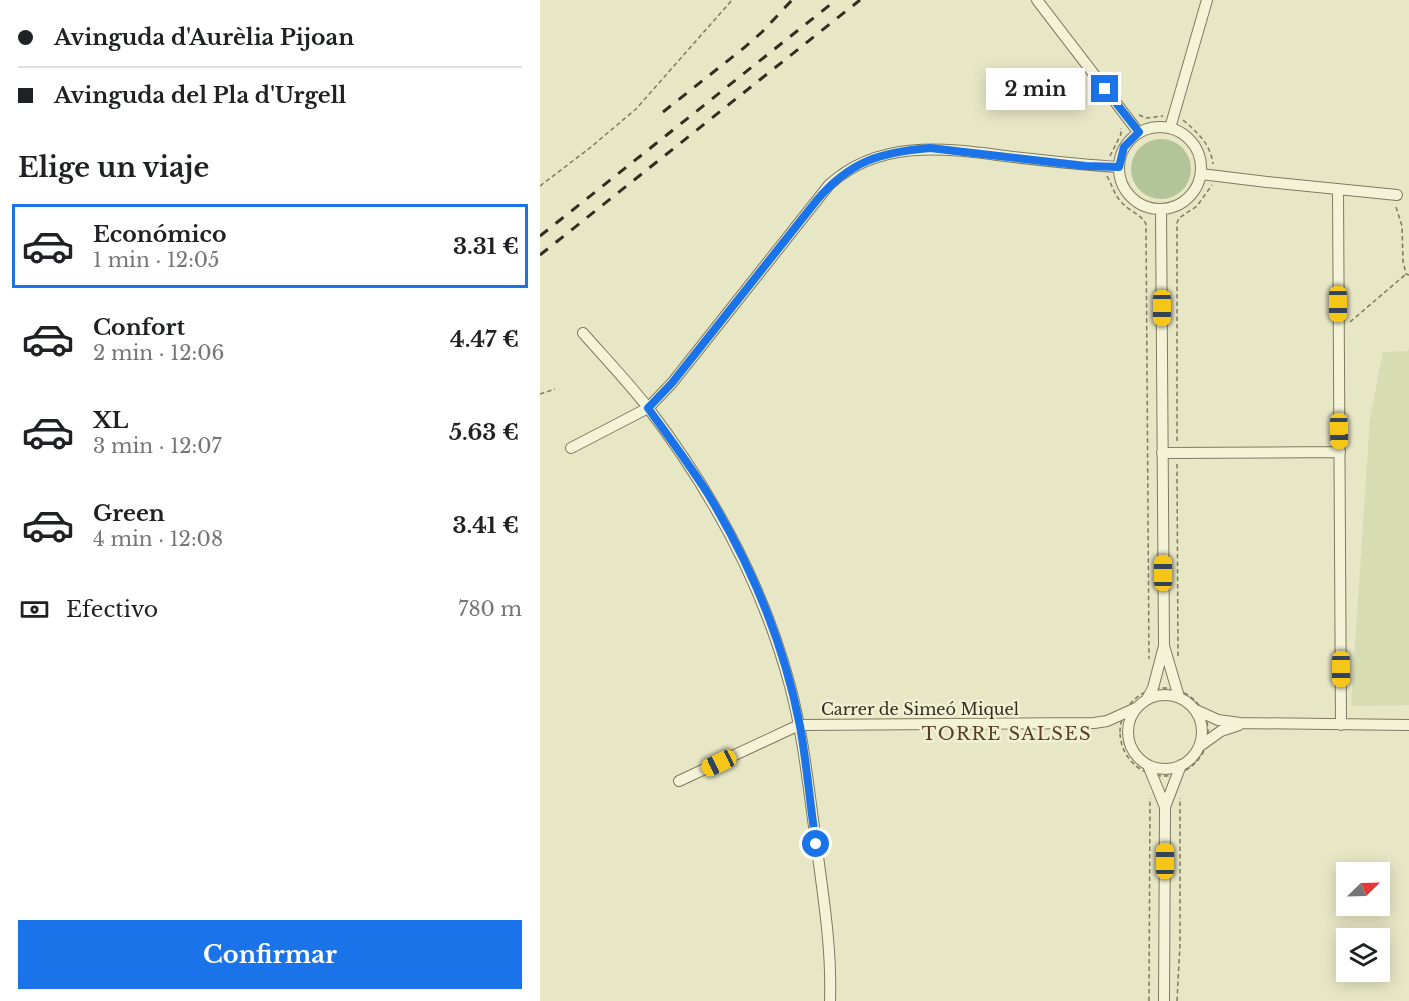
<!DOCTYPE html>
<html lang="es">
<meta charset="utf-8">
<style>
body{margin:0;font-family:"Libre Baskerville",serif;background:#f2f2f2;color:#202124;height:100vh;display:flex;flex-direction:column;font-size:22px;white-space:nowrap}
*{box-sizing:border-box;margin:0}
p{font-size:20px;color:#757577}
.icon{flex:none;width:33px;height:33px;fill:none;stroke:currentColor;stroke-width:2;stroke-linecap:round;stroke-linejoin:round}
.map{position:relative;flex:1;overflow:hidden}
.side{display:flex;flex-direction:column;background:#fff;width:540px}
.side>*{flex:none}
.guide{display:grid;align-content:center;height:132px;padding:0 18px;background:#fff}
.needle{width:39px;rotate:67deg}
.controls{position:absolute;left:796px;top:862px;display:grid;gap:12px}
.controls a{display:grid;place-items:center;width:54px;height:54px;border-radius:0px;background:#fff;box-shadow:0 3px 15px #0003;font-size:30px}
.end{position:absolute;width:27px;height:27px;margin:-14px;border:8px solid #1a73e8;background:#fff;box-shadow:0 0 0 3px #fff}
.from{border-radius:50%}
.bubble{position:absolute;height:42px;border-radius:0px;background:#fff;box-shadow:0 3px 15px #0003;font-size:20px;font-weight:700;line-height:42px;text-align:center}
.car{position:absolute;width:18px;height:36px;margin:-18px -9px;border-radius:8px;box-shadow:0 0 4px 2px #0007;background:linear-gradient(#f5c518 24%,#345 0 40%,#f5c518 0 76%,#345 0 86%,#f5c518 0)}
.guide b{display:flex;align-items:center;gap:21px;height:57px;font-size:22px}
.guide b+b{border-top:2px solid #e0e0e0}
.guide i{width:15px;height:15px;background:#202124}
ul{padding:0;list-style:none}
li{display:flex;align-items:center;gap:18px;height:84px;margin:0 12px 9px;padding:0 6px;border:3px solid transparent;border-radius:0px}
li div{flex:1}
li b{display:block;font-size:22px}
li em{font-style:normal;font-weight:700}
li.active{border-color:#1a73e8}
li>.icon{width:54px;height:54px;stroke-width:1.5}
h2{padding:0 18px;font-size:27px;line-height:72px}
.pay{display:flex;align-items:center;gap:15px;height:66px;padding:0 18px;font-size:22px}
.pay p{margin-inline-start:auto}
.action{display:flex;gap:12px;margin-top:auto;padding:12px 18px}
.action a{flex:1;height:69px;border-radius:0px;background:#1a73e8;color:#fff;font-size:24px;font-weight:700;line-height:69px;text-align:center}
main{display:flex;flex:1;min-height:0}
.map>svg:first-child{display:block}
</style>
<main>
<section class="side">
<div class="guide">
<b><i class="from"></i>Avinguda d'Aurèlia Pijoan</b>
<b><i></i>Avinguda del Pla d'Urgell</b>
</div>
<h2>Elige un viaje</h2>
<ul>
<li class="active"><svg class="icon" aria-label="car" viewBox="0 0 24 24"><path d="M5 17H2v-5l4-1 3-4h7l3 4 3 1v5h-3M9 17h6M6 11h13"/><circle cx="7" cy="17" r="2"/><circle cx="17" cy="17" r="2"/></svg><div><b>Económico</b><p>1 min · 12:05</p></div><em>3.31 €</em></li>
<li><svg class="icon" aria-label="car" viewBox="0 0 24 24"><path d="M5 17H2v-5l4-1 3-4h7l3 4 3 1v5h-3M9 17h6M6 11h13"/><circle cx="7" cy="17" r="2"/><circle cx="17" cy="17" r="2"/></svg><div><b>Confort</b><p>2 min · 12:06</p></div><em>4.47 €</em></li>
<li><svg class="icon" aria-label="car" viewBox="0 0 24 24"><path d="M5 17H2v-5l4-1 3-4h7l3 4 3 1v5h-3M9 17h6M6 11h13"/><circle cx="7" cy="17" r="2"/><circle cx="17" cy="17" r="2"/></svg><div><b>XL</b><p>3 min · 12:07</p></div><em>5.63 €</em></li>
<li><svg class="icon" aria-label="car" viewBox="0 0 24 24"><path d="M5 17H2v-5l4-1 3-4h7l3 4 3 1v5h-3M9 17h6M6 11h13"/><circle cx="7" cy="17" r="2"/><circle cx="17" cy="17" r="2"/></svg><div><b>Green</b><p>4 min · 12:08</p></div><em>3.41 €</em></li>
</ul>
<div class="pay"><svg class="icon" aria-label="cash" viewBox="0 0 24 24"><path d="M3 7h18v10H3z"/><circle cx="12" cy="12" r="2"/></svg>Efectivo<p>780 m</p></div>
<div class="action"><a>Confirmar</a></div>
</section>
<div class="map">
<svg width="869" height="1001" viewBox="0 0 869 1001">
<rect width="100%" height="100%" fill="#e8e7c5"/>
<!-- farmland -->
<path fill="#d8dcb3" d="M869 347V705L811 706 830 418 843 352 868 351Z"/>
<!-- green -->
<path fill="#b4c49a" d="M591 169a30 30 0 1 1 60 0a30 30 0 1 1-60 0Z"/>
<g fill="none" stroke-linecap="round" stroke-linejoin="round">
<!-- minor casing -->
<g stroke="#80795d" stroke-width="12">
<path id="minor" d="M497 0 599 133
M579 168a41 41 0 1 1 82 0a41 41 0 1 1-82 0Z
M630 128 667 0
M661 174 727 182 857 195
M798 189 801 725
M43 333C65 358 88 382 109 409 172 492 223 584 250 686 263 734 268 784 275 834 282 889 292 945 290 1001
M31 448 108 408 132 383 289 185C341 137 410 149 473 157 508 161 543 165 579 167
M622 453 800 452
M624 646 639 697
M588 732a37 37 0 1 1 74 0a37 37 0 1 1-74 0Z
M607 699 613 688 624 646 621 210
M656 710 678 720 700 723 869 725
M660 746 681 731 699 725
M608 765 625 807 624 1001
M139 781 259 725 554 723 567 721 596 708
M625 807 641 765"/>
</g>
<!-- path -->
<path stroke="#80795d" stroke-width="1.5" stroke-dasharray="4.5 3" stroke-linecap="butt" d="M599 115 606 118 623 116
M643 120C658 133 670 143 673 164
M570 156 581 134V128
M567 176C572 185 574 194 581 202 589 211 601 214 606 224L609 659
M0 186 51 147 96 109 192 0
M856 207 862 226 863 261 866 274 869 275
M810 322 866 274
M0 394 15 389
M637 441V223L639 218 657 206 672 185
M637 464 638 657
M580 732a44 44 0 1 1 88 0a44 44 0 1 1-88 0Z
M609 1001 610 798
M637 1001 640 944V798"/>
<!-- minor -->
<use href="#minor" stroke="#f4f3d7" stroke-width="10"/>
<!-- rail -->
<path stroke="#322d1f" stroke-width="3" stroke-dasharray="10 10" stroke-linecap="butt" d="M123 112 205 47 222 32 252 0
M0 236 296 0
M0 255 320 0"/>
</g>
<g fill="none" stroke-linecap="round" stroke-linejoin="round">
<!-- route -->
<path stroke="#1a73e8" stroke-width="8" d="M276 844C270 805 267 765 260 726 244 644 211 565 168 494 149 464 128 436 108 408L132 383 277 200C310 161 341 152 390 148L546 166 579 167 584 147 599 132 565 89"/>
</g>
<g text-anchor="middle" stroke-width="5" stroke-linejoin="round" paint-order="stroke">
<!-- street labels -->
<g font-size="16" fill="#322d1f" stroke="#f0f0d3">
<text x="380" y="715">Carrer de Simeó Miquel</text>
</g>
<!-- neighbourhood labels -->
<g font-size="18" letter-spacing="1.5" fill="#593d24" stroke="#f0f0d3">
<text x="467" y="740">TORRE SALSES</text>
</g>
</g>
</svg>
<div class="controls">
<a><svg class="needle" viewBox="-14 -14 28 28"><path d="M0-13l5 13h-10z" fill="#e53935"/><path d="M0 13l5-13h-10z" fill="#757577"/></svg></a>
<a><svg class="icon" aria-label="layers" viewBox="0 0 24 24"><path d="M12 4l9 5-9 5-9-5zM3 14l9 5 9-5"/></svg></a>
</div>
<i class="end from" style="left:276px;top:844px"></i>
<i class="end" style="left:565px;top:89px"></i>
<div class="bubble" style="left:446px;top:68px;width:99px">2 min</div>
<i class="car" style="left:798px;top:304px;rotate:180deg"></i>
<i class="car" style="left:622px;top:308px;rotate:180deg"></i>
<i class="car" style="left:799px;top:431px;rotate:179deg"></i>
<i class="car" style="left:623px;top:573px;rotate:0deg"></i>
<i class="car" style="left:801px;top:669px;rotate:180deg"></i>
<i class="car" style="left:179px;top:763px;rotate:245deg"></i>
<i class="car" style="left:625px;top:861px;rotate:0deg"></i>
</div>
</main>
